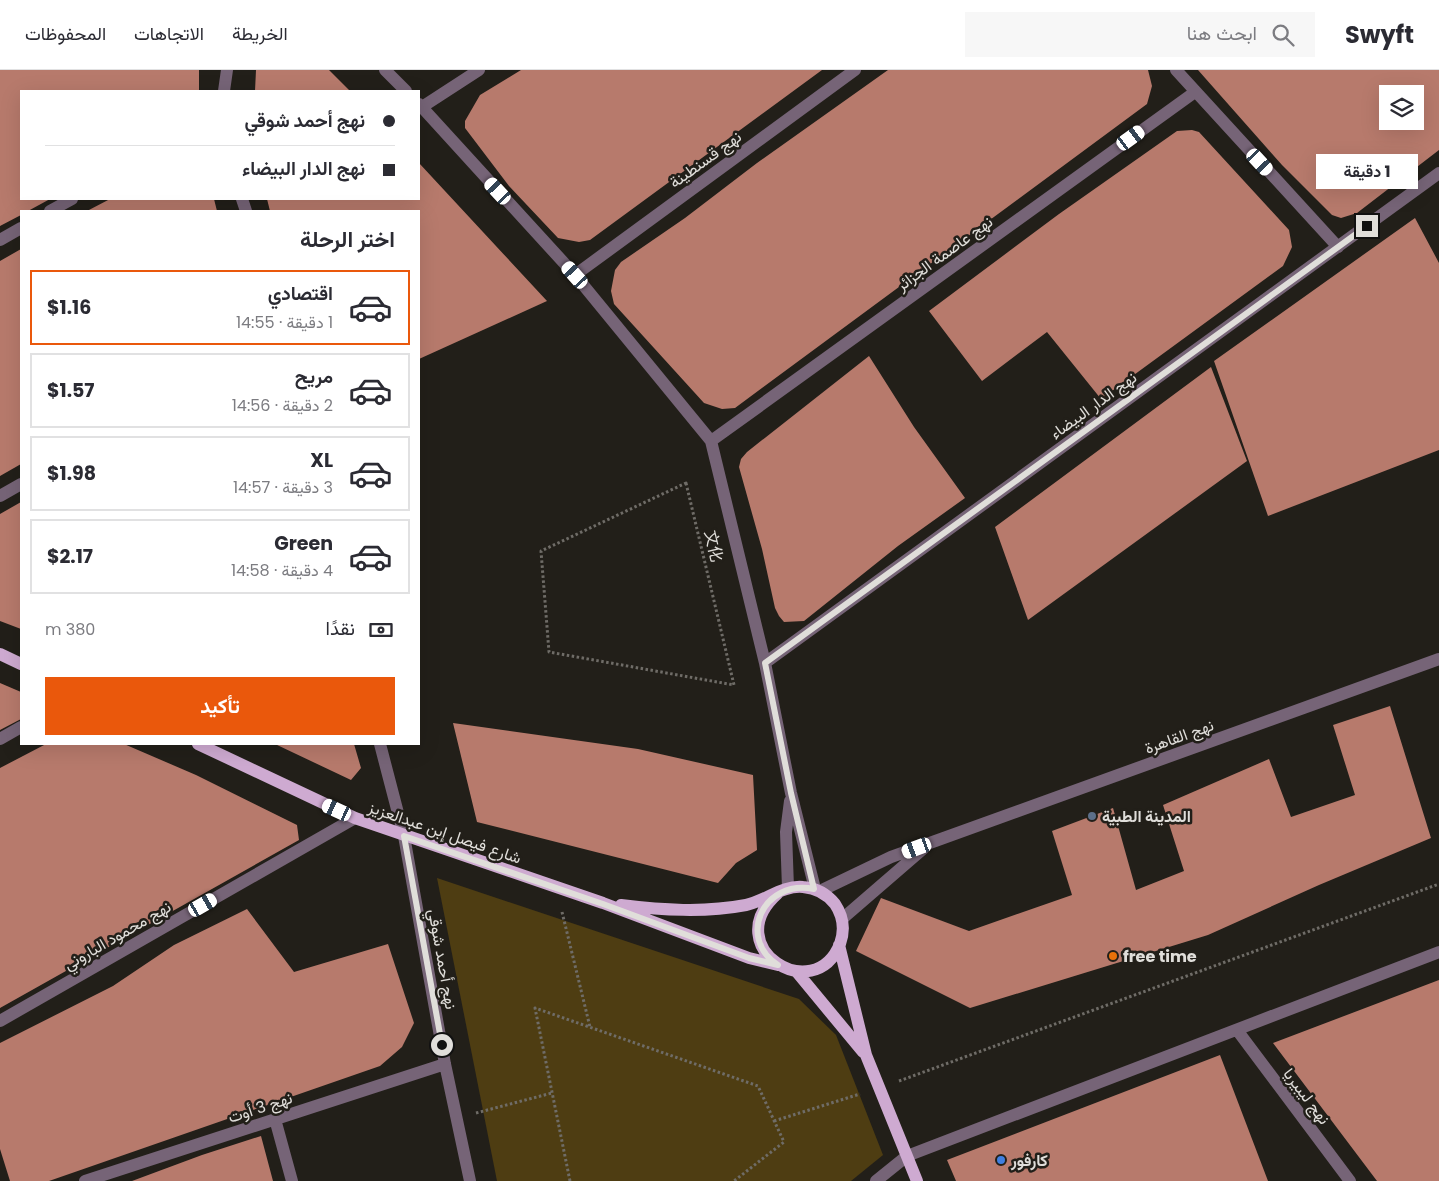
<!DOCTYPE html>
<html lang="ar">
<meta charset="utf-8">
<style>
body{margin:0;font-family:Poppins,Vazirmatn,"Noto Sans SC",sans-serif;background:#f7f7f7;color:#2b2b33;direction:rtl;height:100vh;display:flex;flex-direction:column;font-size:19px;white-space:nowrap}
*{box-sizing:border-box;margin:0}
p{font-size:16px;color:#7c7c81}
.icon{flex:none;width:28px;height:28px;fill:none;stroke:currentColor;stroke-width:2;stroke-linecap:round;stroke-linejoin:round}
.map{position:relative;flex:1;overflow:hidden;direction:ltr}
.details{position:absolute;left:20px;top:140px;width:400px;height:535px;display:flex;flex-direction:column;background:#fff;border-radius:0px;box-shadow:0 5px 20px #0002;direction:rtl}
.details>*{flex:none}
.banner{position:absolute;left:20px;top:20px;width:400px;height:110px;border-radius:0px;box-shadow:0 5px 20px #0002;direction:rtl;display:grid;align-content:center;height:110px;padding:0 25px;background:#fff}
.fabs{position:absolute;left:1379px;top:15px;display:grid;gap:10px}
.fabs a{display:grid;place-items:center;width:45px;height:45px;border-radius:0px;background:#fff;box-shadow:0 5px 20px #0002;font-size:25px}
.end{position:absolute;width:22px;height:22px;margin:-11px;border:6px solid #e0deda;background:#111;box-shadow:0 0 0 2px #111}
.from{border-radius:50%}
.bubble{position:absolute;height:35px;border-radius:0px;background:#fff;box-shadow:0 5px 20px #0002;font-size:16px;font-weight:700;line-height:35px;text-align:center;direction:rtl}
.car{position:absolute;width:15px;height:30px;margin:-15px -8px;border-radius:6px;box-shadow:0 0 4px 1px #0007;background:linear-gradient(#fff 24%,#345 0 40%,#fff 0 76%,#345 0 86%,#fff 0)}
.banner b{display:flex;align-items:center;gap:18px;height:48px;font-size:19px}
.banner b+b{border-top:1px solid #e1e1e2}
.banner i{width:12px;height:12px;background:#2b2b33}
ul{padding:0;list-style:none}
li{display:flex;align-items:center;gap:15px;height:75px;margin:0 10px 8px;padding:0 15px;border:2px solid #e1e1e2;border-radius:0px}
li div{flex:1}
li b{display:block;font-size:19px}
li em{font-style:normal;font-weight:700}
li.on{border-color:#ea580c}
li>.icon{width:45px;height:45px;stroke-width:1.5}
h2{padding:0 25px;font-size:22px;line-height:60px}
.pay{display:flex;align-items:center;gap:12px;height:55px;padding:0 25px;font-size:19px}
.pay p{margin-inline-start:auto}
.button{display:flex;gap:10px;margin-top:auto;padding:10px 25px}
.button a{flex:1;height:58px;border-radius:0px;background:#ea580c;color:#fff;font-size:20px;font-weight:700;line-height:58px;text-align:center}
header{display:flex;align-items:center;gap:30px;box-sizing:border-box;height:70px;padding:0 25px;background:#fff;border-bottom:1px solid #e1e1e2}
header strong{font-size:24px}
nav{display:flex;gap:28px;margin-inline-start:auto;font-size:18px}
.search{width:350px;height:45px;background:#f7f7f7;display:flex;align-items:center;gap:12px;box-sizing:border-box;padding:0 18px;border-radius:0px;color:#7c7c81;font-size:19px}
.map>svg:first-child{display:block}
</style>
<header>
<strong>Swyft</strong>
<div class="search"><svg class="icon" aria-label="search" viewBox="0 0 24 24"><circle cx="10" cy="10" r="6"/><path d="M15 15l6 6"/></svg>ابحث هنا</div>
<nav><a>الخريطة</a><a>الاتجاهات</a><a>المحفوظات</a></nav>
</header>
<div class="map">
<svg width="1439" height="1111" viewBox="0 0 1439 1111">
<rect width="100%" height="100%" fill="#221f19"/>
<!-- green -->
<path fill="#4e3d12" d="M437 808 799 929 836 965 883 1085 851 1111H497Z"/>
<!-- building -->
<path fill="#b77a6c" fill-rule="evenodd" d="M0 0H199V21H21V129H50L28 141H21V145L0 156Z
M256 0H329L350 21H255Z
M521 0H822L590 170 579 172 558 168 509 116 465 58V51L480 25Z
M888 0H1148L1152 16 1147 34 735 338 722 339 704 333 614 234 611 221 615 200 621 192 685 148 757 93Z
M1198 0H1439V80L1357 143 1341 148 1332 145 1282 95ZM1388 24H1415V51H1388Z
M1192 60 1199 62 1289 160 1292 177 1283 196 1101 329 1047 262 982 311 929 241 1059 144 1177 61Z
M419 93 547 231 419 289V141H270L267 129H419Z
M110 129H214L217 141H87Z
M1415 148 1439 193V380L1268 446 1214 291Z
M21 179V394L0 406V191Z
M869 286 914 357 965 428 898 476 804 551 784 552 779 546 775 538 762 479 739 397 741 389 747 382Z
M1211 297 1247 391 1028 550 995 457Z
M21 432V559L0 551V444Z
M0 613 21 622V649L0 660Z
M1390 636 1431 768 1319 815 1208 865 970 938 856 881 881 828 969 861 1072 825 1052 761 1113 738 1136 820 1184 801 1163 735 1269 689 1291 747 1355 725 1333 655Z
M453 653 638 679 753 705 757 780 736 793 718 813 477 752Z
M46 674H124L196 705 297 755 299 770 0 938V698Z
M275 674H354L361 698 351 710Z
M247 839 294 902 388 874 414 953 402 977 380 996 49 1111H10L0 1079V973L113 916 174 875Z
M1439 910V1111H1377L1273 973Z
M1220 985 1268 1111H956L947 1090Z
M261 1066 273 1111H132L202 1085Z"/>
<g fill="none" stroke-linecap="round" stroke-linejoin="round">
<!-- path -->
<path stroke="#6f6c67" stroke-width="3" stroke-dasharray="2.5 2.5" stroke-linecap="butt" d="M686 413 734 615 549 582 541 481Z
M562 842 590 957
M899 1011 1439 814
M476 1043 552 1023
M774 1051 860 1024
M570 1111 535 938 758 1016 784 1072 734 1111"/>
<!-- minor -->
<path stroke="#766477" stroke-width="12" d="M385 0 406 21
M1176 0 1338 177
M224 21 227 0
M419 34 575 205 711 371 765 593 791 723 815 819
M422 37 479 0
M242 129 246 141
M50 141 72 129
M0 170 21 158
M575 205 855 0
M711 371 1195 22
M0 426 21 414
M765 593 1439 103
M0 669 21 657
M380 674 404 766 445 994 470 1111
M788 818 786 762 790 731
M820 821 891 787 1439 589
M842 849 923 779
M0 951 355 748
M1237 960 1350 1111
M275 1049 292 1111
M85 1111 445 994
M876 1111 907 1086 1439 882"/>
<!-- major -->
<path stroke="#ceaad1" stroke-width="12" d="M0 584 21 594
M198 674 355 748 603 833 749 888 778 895
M621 835C662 840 704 843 746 835 765 831 783 815 803 817 816 818 827 824 835 834 843 846 845 860 840 874 814 938 718 877 777 824
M839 875 866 985 917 1111
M796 901 863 982"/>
</g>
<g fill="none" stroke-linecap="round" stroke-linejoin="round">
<!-- route -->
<path stroke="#e0deda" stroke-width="6" d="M442 975 404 766 603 834 749 888 778 895C737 869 762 809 814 819L791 723 765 593 1367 156"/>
</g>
<!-- markers -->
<circle fill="#5c6f8a" stroke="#221f19" stroke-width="2" cx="1092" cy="746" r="5"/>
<circle fill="#e8710a" stroke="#221f19" stroke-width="2" cx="1113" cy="886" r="5"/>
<circle fill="#3f7fe0" stroke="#221f19" stroke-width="2" cx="1001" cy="1090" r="5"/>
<g text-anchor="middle" stroke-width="5" stroke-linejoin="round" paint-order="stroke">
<!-- street labels -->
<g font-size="16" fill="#e0deda" stroke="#221f19">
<text transform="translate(705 89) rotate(-36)" y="6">نهج قسنطينة</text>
<text transform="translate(944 183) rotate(-36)" y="6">نهج عاصمة الجزائر</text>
<text transform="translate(1093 335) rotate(-36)" y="6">نهج الدار البيضاء</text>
<text transform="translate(714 476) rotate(77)" y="6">文化</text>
<text transform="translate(1179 666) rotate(-20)" y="6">نهج القاهرة</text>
<text transform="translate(445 762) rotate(19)" y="6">شارع فيصل إبن عبدالعزيز</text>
<text transform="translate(117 865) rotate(-30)" y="6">نهج محمود الباروني</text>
<text transform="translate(443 889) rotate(80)" y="6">نهج أحمد شوقي</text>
<text transform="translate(1307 1026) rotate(53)" y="6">نهج ليبيريا</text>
<text transform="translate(260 1037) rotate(-18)" y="6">نهج 3 أوت</text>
</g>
<!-- poi labels -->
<g font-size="16" font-weight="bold" fill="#e0deda" stroke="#221f19" text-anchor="start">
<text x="1102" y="752">المدينة الطبية</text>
<text x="1123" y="892">free time</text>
<text x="1011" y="1096">كارفور</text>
</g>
</g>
</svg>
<div class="fabs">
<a><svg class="icon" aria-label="layers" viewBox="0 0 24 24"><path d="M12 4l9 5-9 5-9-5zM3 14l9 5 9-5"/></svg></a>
</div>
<i class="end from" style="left:442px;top:975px"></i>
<i class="end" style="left:1367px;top:156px"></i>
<div class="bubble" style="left:1316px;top:84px;width:102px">1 دقيقة</div>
<i class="car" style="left:1131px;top:68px;rotate:54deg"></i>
<i class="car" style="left:1260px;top:92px;rotate:137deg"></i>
<i class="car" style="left:498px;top:121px;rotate:317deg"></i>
<i class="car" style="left:575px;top:205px;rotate:318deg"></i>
<i class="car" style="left:337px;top:740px;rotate:295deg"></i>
<i class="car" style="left:917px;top:778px;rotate:250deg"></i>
<i class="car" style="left:203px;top:835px;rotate:60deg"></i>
<div class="banner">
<b><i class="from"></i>نهج أحمد شوقي</b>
<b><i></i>نهج الدار البيضاء</b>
</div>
<section class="details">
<h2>اختر الرحلة</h2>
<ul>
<li class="on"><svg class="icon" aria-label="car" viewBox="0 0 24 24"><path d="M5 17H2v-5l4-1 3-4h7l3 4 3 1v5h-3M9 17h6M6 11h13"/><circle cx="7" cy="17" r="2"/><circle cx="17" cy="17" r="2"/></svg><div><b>اقتصادي</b><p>1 دقيقة · 14:55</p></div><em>$1.16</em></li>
<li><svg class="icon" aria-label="car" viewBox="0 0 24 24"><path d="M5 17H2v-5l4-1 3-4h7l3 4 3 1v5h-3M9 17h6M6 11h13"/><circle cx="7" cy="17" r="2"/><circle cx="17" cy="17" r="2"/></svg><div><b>مريح</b><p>2 دقيقة · 14:56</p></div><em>$1.57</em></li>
<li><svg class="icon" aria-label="car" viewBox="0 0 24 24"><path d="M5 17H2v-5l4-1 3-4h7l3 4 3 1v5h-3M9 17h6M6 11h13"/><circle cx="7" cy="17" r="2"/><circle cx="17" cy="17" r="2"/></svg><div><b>XL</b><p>3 دقيقة · 14:57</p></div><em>$1.98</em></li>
<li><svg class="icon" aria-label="car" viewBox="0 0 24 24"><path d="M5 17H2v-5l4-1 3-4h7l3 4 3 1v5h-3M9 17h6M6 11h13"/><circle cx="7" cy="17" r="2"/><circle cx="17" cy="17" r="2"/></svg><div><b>Green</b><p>4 دقيقة · 14:58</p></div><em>$2.17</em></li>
</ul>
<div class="pay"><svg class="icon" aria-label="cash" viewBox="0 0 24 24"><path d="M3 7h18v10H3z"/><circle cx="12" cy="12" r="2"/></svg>نقدًا<p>380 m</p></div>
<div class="button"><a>تأكيد</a></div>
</section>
</div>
